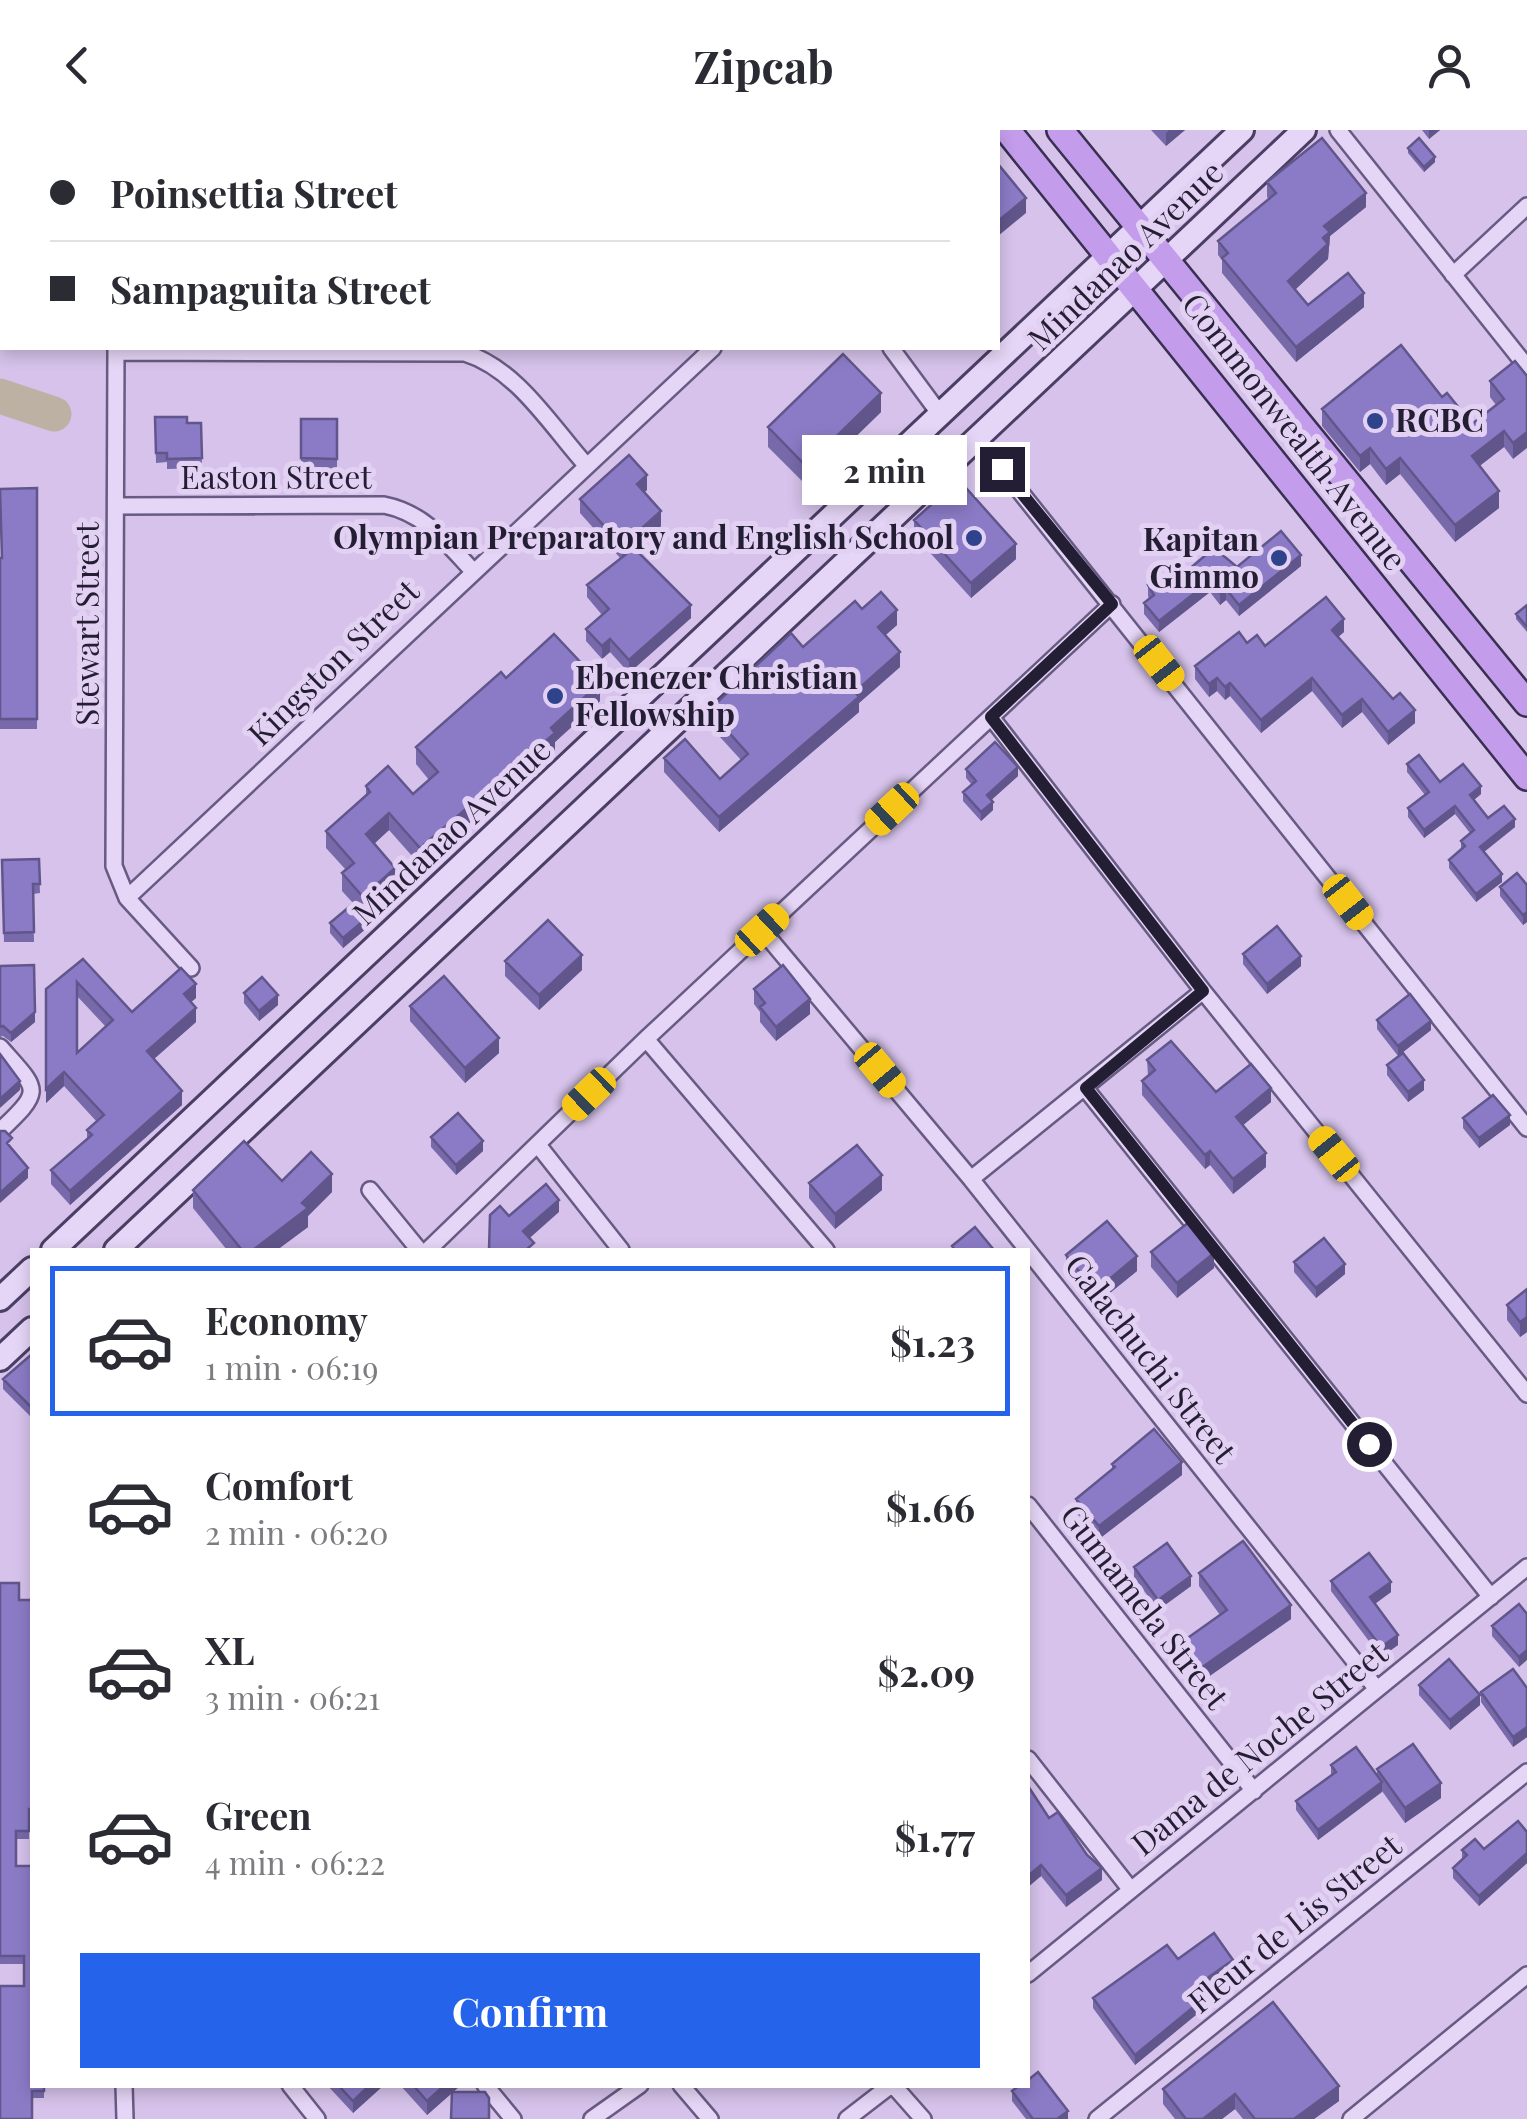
<!DOCTYPE html>
<meta charset="utf-8">
<style>
body{margin:0;font-family:"Playfair Display",serif;background:#f2f2f3;color:#2b2b33;height:100vh;display:flex;flex-direction:column;font-size:38px;white-space:nowrap}
*{box-sizing:border-box;margin:0}
p{font-size:32px;color:#7c7c81}
.icon{flex:none;width:55px;height:55px;fill:none;stroke:currentColor;stroke-width:2;stroke-linecap:round;stroke-linejoin:round}
.map{position:relative;flex:1;overflow:hidden}
.drawer{position:absolute;left:30px;top:1118px;width:1000px;height:840px;display:flex;flex-direction:column;background:#fff;border-radius:0px;box-shadow:0 5px 15px #0003}
.drawer>*{flex:none}
.guide{position:absolute;left:0px;top:0px;width:1000px;height:220px;box-shadow:0 5px 15px #0003;display:grid;align-content:center;height:220px;padding:0 50px;background:#fff}
.end{position:absolute;width:45px;height:45px;margin:-22px;border:12px solid #241e34;background:#fff;box-shadow:0 0 0 5px #fff}
.from{border-radius:50%}
.bubble{position:absolute;height:70px;border-radius:0px;background:#fff;box-shadow:0 5px 15px #0003;font-size:32px;font-weight:700;line-height:70px;text-align:center}
.car{position:absolute;width:30px;height:60px;margin:-30px -15px;border-radius:12px;box-shadow:0 0 8px 2px #0007;background:linear-gradient(#f5c518 24%,#345 0 40%,#f5c518 0 76%,#345 0 86%,#f5c518 0)}
.guide b{display:flex;align-items:center;gap:35px;height:95px;font-size:38px}
.guide b+b{border-top:2px solid #e1e1e2}
.guide i{width:25px;height:25px;background:#2b2b33}
ul{padding:18px 0 0;list-style:none}
li{display:flex;align-items:center;gap:30px;height:150px;margin:0 20px 15px;padding:0 30px;border:5px solid transparent;border-radius:0px}
li div{flex:1}
li b{display:block;font-size:38px}
li em{font-style:normal;font-weight:700}
li.on{border-color:#2563eb}
li>.icon{width:90px;height:90px;stroke-width:1.5}
.action{display:flex;gap:20px;margin-top:auto;padding:20px 50px}
.action a{flex:1;height:115px;border-radius:0px;background:#2563eb;color:#fff;font-size:40px;font-weight:700;line-height:115px;text-align:center}
header{display:flex;justify-content:space-between;align-items:center;height:130px;padding:0 50px;background:#fff;font-size:45px;font-weight:700}
.map>svg:first-child{display:block}
</style>
<header><svg class="icon" aria-label="back" viewBox="0 0 24 24"><path d="M15 5l-7 7 7 7"/></svg>Zipcab<svg class="icon" aria-label="person" viewBox="0 0 24 24"><circle cx="12" cy="8" r="4"/><path d="M4 21q1-7 8-7t8 7"/></svg></header>
<div class="map">
<svg width="1527" height="1989" viewBox="0 0 1527 1989">
<rect width="100%" height="100%" fill="#d6c2ea"/>
<g fill="none" stroke-linecap="round" stroke-linejoin="round">
<!-- river -->
<path stroke="#bdb1a4" stroke-width="35" d="M0 266 54 284"/>
<!-- street casing -->
<g stroke="#685b83" stroke-width="20">
<path id="street" d="M716 0 718 2
M1338 0 1527 237
M117 2V0
M1453 145 1527 76
M116 218 114 736 127 768 191 838
M891 218 942 287
M116 222 465 223C517 239 551 296 586 335
M979 310 1527 998
M116 376 384 375C424 383 445 411 472 440
M991 587 1203 861 1527 1264
M127 768 713 218
M762 800 971 1049 1376 1558
M646 909 826 1120
M0 917C39 961 44 959 0 1001
M1085 958 1491 1467
M538 1015 621 1120
M971 1049 1203 861
M370 1060 419 1120
M428 1120 646 909 1112 474
M1028 1375 1254 1661
M1028 1629 1131 1760
M1028 1844 1527 1437
M124 1955 125 1989
M290 1955 317 1989
M485 1955 513 1989
M681 1955 710 1989
M893 1955 923 1989
M592 1989 640 1955
M847 1989 891 1955
M1097 1989 1527 1642
M1351 1989 1527 1845"/>
</g>
<!-- secondary casing -->
<g stroke="#4a3e64" stroke-width="28">
<path id="secondary" d="M53 1120 1242 0
M116 1120 1304 0
M0 1169 32 1139
M0 1229 32 1199"/>
</g>
<!-- primary casing -->
<g stroke="#382f51" stroke-width="30">
<path id="primary" d="M1007 0 1527 647
M1060 0 1527 573"/>
</g>
<!-- street -->
<use href="#street" stroke="#e5d5f6" stroke-width="15"/>
<!-- secondary -->
<use href="#secondary" stroke="#e5d5f6" stroke-width="22"/>
<!-- primary -->
<use href="#primary" stroke="#c39ceb" stroke-width="25"/>
</g>
<!-- wall -->
<path fill="#786aaa" fill-rule="evenodd" d="M1151 0H1185L1166 16Z
M1422 0H1440L1429 9Z
M1408 18 1435 32 1424 42 1408 23Z
M1267 52 1366 77 1330 106 1328 129 1295 160 1308 175 1364 177 1296 232 1222 143V130L1218 125V111L1269 69 1267 67Z
M1515 231 1513 329 1504 317 1479 336 1499 378 1455 412 1400 344 1386 355 1370 334 1360 342 1322 296V279L1442 267 1472 294 1496 275 1490 267V251Z
M881 282 806 355 768 317V297Z
M155 287 187 293H201L202 338 167 339V332L156 333Z
M301 289H337V339L301 338Z
M37 358V599H0V428H2Z
M647 360 644 362 661 396 635 419 691 488 629 543 610 522 602 529 586 511V499L602 485 587 467V455L621 429 580 383V369Z
M914 390 1016 429 971 468 914 405Z
M1301 436 1239 486 1226 470 1220 475 1210 462 1159 502 1144 484V473L1149 469 1148 466V455L1187 441 1237 437Z
M1527 475V502L1516 489V484Z
M862 479 897 495 885 505 900 537 859 573V582L719 702 664 642V628L720 649 741 630 709 595V580Z
M1344 502 1338 507 1415 593 1388 615 1362 582 1342 598 1312 561 1261 603 1230 566 1225 570 1217 561 1209 567 1195 549V536L1247 513 1265 516Z
M506 548 600 571 555 612V620L420 735 389 700 374 714 395 755 364 783 368 797 343 818 330 803V793L353 773 342 761V743L346 740 326 718V701L366 666V656L413 664 429 650 416 634V617Z
M1407 634 1440 652 1481 664 1474 670 1488 688 1515 697 1484 722 1502 752 1476 772 1449 738V730L1461 719V711L1470 703 1455 684 1424 708 1408 687V678L1425 665 1407 642Z
M966 639 1018 646 991 670 993 680 981 691 963 671V662L972 655 966 648Z
M39 729 40 763 33 764 34 812H4L2 730Z
M1527 755V792L1523 795 1500 766V757Z
M1243 824 1301 836 1267 864 1243 834Z
M83 829 132 882 196 868 191 872 196 892 154 929 182 975 70 1075 51 1054V1040L87 1009V1000L97 992 64 956 46 973ZM77 866 106 897 77 923Z
M505 831 582 840 539 880 505 846Z
M754 859 810 884 776 911 760 892V882L754 874Z
M244 863 278 875 259 891 244 873Z
M0 873 35 892 11 912 3 906 0 907Z
M410 876 499 923 465 953 410 891Z
M1377 890 1431 900 1398 926 1377 899Z
M1147 930 1216 962 1271 972 1243 995 1266 1037 1233 1064 1210 1035 1205 1039 1142 965V951L1148 946Z
M1387 935 1424 960 1408 972 1387 945Z
M1463 988 1510 995 1479 1018 1463 998Z
M431 1007 483 1021 456 1045 431 1017Z
M282 1051 332 1062 308 1086V1097L277 1120H227L193 1078V1060Z
M809 1053 882 1060 835 1099 809 1068Z
M1151 1122 1214 1138 1177 1168 1151 1137Z
M1066 1125 1137 1141 1095 1175 1066 1140Z
M1294 1132 1345 1144 1316 1168 1294 1142Z
M1527 1159V1202L1520 1207 1507 1190V1175Z
M32 1224V1288L3 1259V1249Z
M1112 1334 1182 1345 1099 1409 1076 1382V1369L1112 1340Z
M1134 1437 1191 1456 1158 1480 1134 1447Z
M1199 1443 1291 1489 1201 1552 1182 1526V1512L1220 1485 1199 1456Z
M1331 1451 1391 1462 1375 1474 1398 1515 1381 1527 1331 1461Z
M0 1453 19 1470H32V1687H29V1709H16V1736L44 1955V1968H32L24 1856V1834H0Z
M1519 1474V1537L1492 1506V1496Z
M1419 1555 1480 1575 1450 1600 1419 1565Z
M1527 1558V1607L1513 1617 1481 1572V1562Z
M1331 1635 1377 1645V1639L1441 1668 1405 1693 1382 1661 1318 1710 1296 1680V1671L1331 1645Z
M1028 1656 1049 1688 1087 1725 1102 1750 1066 1777 1041 1746 1028 1757Z
M1527 1702V1733L1479 1776 1453 1748V1738L1462 1729V1720L1484 1719Z
M1178 1829 1233 1840 1204 1860 1208 1875 1135 1935 1093 1878V1868Z
M327 1955H384L353 1983Z
M400 1955H461L427 1985Z
M1163 1959 1339 1971 1314 1989H1243L1235 1979 1222 1989H1175L1163 1974Z
M1012 1961 1068 1989H1026L1012 1971Z"/>
<!-- shaded-wall -->
<path fill="#61568b" d="M1169 0H1185L1166 16V3Z
M1429 0H1440L1429 9Z
M1435 27V32L1424 42V37Z
M1366 63V77L1330 106 1328 129 1288 166V151L1324 96Z
M1026 68V83L998 106V91Z
M1364 163V177L1296 232V217Z
M881 263V282L806 355V336Z
M1504 301V317L1472 342V326Z
M1527 302V318L1513 329V313Z
M1370 318V334L1360 342V326Z
M1400 328V344L1386 355V339Z
M647 345V360L637 369V354Z
M1499 361V378L1455 412V395Z
M661 381V396L622 431V416Z
M1016 414V429L971 468V453Z
M1301 425V436L1239 486V475Z
M1210 451V462L1159 502V491Z
M1226 459V470L1220 475V463Z
M691 475V488L629 543V530Z
M897 480V495L878 512V497Z
M1344 489V502L1332 512V500Z
M610 509V522L602 529V516Z
M900 522V537L859 573V582L719 702V687Z
M1217 548V561L1209 567V554Z
M1312 548V561L1261 603V590Z
M600 553V571L555 612V620L420 735V718Z
M1230 553V566L1225 570V557Z
M1362 569V582L1342 598V585Z
M1415 580V593L1388 615V602Z
M1018 637V646L987 674V665Z
M1481 656V664L1470 673V665Z
M993 672V680L981 691V682Z
M1455 676V684L1424 708V700Z
M389 683V700L366 721V704Z
M1515 689V697L1480 725V717Z
M395 738V755L363 784V767Z
M1502 744V752L1476 772V764Z
M1527 782V792L1523 795V785Z
M368 787V797L343 818V808Z
M582 825V840L539 880V865Z
M1301 826V836L1267 864V854Z
M196 854V868L184 878V864Z
M278 865V875L259 891V881Z
M810 869V884L776 911V897Z
M196 878V892L147 935V921Z
M35 882V892L11 912V903Z
M1431 891V900L1398 926V916Z
M499 908V923L465 953V938Z
M64 942V956L46 973V959Z
M1424 950V960L1408 972V962Z
M20 951V960L0 978V969Z
M1271 958V972L1236 1001V987Z
M182 961V975L70 1075V1061Z
M1510 985V995L1479 1018V1008Z
M483 1011V1021L456 1045V1035Z
M1210 1021V1035L1205 1039V1025Z
M1266 1023V1037L1233 1064V1049Z
M28 1038V1048L0 1073V1063Z
M332 1044V1062L308 1086V1097L277 1120H253Z
M882 1045V1060L835 1099V1084Z
M559 1070V1082L523 1114V1101Z
M1214 1123V1138L1177 1168V1153Z
M1137 1126V1141L1095 1175V1161Z
M1345 1134V1144L1316 1168V1158Z
M1527 1187V1202L1520 1207V1192Z
M1182 1332V1345L1099 1409V1396Z
M1191 1446V1456L1158 1480V1470Z
M1391 1452V1462L1370 1477V1467Z
M1291 1475V1489L1201 1552V1538Z
M1398 1505V1515L1381 1527V1517Z
M1527 1520V1530L1519 1537V1527Z
M1480 1565V1575L1450 1600V1590Z
M1527 1597V1607L1513 1617V1607Z
M1382 1652V1662L1318 1710V1700Z
M1441 1653V1668L1405 1693V1678Z
M1527 1723V1733L1479 1776V1766Z
M1041 1735V1746L1028 1757V1746Z
M1102 1738V1750L1066 1777V1765Z
M1233 1830V1840L1199 1864V1854Z
M1208 1865V1875L1135 1935V1925Z
M370 1955H384L353 1983V1971Z
M445 1955H461L427 1985V1971Z
M1339 1956V1971L1314 1989H1294Z
M1235 1964V1979L1222 1989H1203Z
M1068 1981V1989H1057Z"/>
<!-- building -->
<path fill="#8b7bc6" stroke="#61568b" stroke-width="2.5" fill-rule="evenodd" d="M488 0H570V2H488Z
M935 0H970L972 2H932Z
M1322 8 1366 63 1324 96 1330 102 1323 108 1328 114 1288 151 1308 175 1348 143 1364 163 1296 217 1222 128 1228 123 1218 111 1276 63 1267 52Z
M1419 8 1435 27 1424 37 1408 18Z
M998 34 1026 68 998 91Z
M0 37H2V101H0Z
M1401 215 1442 267 1447 263 1472 294 1504 269 1490 251 1515 231 1527 246V302L1513 313 1504 301 1472 326 1499 361 1455 395 1400 328 1386 339 1370 318 1360 326 1322 279Z
M843 224 881 263 806 336 768 297Z
M155 287H187V293H201L202 328 167 329V323H156Z
M301 289H337V329L301 328Z
M629 325 647 345 637 354 661 381 622 416 580 369Z
M959 350 1016 414 971 453 914 390Z
M37 358V589H0V428H2L0 359Z
M1281 401 1301 425 1239 475 1226 459 1220 463 1210 451 1159 491 1144 473 1154 465 1148 455 1184 437 1187 441 1214 418 1237 437Z
M634 418 691 475 629 530 610 509 602 516 586 499 609 479 587 455Z
M881 462 897 480 878 497 900 522 855 562 859 567 719 687 664 628 685 609 720 649 748 624 709 580 791 503 803 517 855 471 862 479Z
M1326 467 1344 489 1332 500 1393 569 1400 563 1415 580 1388 602 1362 569 1342 585 1312 548 1261 590 1230 553 1225 557 1217 548 1209 554 1195 536 1239 502 1247 513 1257 505 1265 516Z
M1527 475V497L1516 484Z
M554 504 600 553 551 598 555 603 420 718 389 683 366 704 395 738 363 767 342 743 354 733 326 701 370 662 366 656 388 636 413 664 438 642 416 617 501 542 506 548Z
M995 612 1018 637 987 665 993 672 981 682 963 662 976 651 966 639Z
M1419 625 1440 652 1463 634 1481 656 1470 665 1488 688 1504 676 1515 689 1480 717 1502 744 1476 764 1449 730 1465 716 1461 711 1474 700 1455 676 1424 700 1408 678 1429 662 1407 634Z
M39 729 40 754H33L34 802 4 803 2 730Z
M1517 743 1527 755V782L1523 785 1500 757Z
M355 772 368 787 343 808 330 793Z
M548 790 582 825 539 865 505 831Z
M1277 796 1301 826 1267 854 1243 824Z
M83 829 132 882 181 838 196 854 184 864 196 878 147 921 182 961 70 1061 51 1040 92 1005 87 1000 104 985 64 942 46 959V859ZM77 852 113 890 77 923Z
M34 835 35 882 11 903 3 896 0 897V836Z
M783 835 810 869 776 897 760 877 765 873 754 859Z
M444 846 499 908 465 938 410 876Z
M262 847 278 865 259 881 244 863Z
M1410 864 1431 891 1398 916 1377 890Z
M1171 911 1216 962 1251 934 1271 958 1236 987 1266 1023 1233 1049 1210 1021 1205 1025 1142 951 1155 940 1147 930Z
M1403 923 1424 950 1408 962 1387 935Z
M0 924 20 951 0 969Z
M1493 965 1510 985 1479 1008 1463 988Z
M458 983 483 1011 456 1035 431 1007Z
M0 1001H5L12 1008 7 1013 28 1038 0 1063Z
M244 1011 282 1051 311 1022 332 1044 302 1073 308 1078 253 1120H242L193 1060Z
M857 1015 882 1045 835 1084 809 1053Z
M546 1054 559 1070 523 1101 534 1113 526 1120H489L490 1085 500 1076 509 1086Z
M1107 1091 1137 1126 1095 1161 1066 1125Z
M1189 1092 1214 1123 1177 1153 1151 1122Z
M975 1097 994 1120H955L952 1116Z
M1324 1108 1345 1134 1316 1158 1294 1132Z
M1527 1159V1187L1520 1192 1507 1175Z
M32 1224V1278L3 1249Z
M1154 1299 1182 1332 1099 1396 1076 1369 1115 1337 1112 1334Z
M1243 1411 1291 1475 1201 1538 1182 1512 1227 1480 1199 1443Z
M1167 1413 1191 1446 1158 1470 1134 1437Z
M1369 1423 1391 1452 1370 1467 1398 1505 1381 1517 1331 1451Z
M0 1453H19V1470H32V1679H29V1701H16V1736H32V1955H44V1961H32V1989H0V1856H24V1826H0Z
M1519 1474 1527 1484V1520L1519 1527 1492 1496Z
M1449 1529 1480 1565 1450 1590 1419 1555Z
M1513 1539 1527 1558V1597L1513 1607 1481 1562Z
M1413 1614 1441 1653 1405 1678 1377 1639Z
M1356 1617 1382 1652 1318 1700 1296 1671 1336 1642 1331 1635Z
M1028 1656 1049 1688 1058 1682 1087 1725 1102 1738 1066 1765 1041 1735 1028 1746Z
M1518 1691 1527 1702V1723L1479 1766 1453 1738 1467 1725 1462 1720 1475 1709 1484 1719Z
M1214 1803 1233 1830 1199 1854 1208 1865 1135 1925 1093 1868 1167 1815 1178 1829Z
M1273 1872 1339 1956 1294 1989H1255L1235 1964 1203 1989H1186L1163 1959Z
M1038 1942 1068 1981 1057 1989H1033L1012 1961 1020 1955H1028V1950Z
M338 1955H370L353 1971Z
M413 1955H445L427 1971Z
M452 1962H485L489 1968V1989H451Z"/>
<g fill="none" stroke-linecap="round" stroke-linejoin="round">
<!-- route -->
<path stroke="#241e34" stroke-width="12" d="M1002 339 1112 474 991 587 1203 861 1086 958 1369 1314"/>
</g>
<!-- markers -->
<g fill="#2f438d" stroke="#e2d1f2" stroke-width="4">
<circle cx="1375" cy="291" r="10"/>
<circle cx="974" cy="408" r="10"/>
<circle cx="1279" cy="428" r="10"/>
<circle cx="555" cy="566" r="10"/>
</g>
<g text-anchor="middle" stroke-width="10" stroke-linejoin="round" paint-order="stroke">
<!-- street labels -->
<g font-size="32" fill="#241e34" stroke="#e2d1f2">
<text transform="translate(1126 126) rotate(-44)" y="11">Mindanao Avenue</text>
<text transform="translate(1294 302) rotate(52)" y="11">Commonwealth Avenue</text>
<text x="276" y="359">Easton Street</text>
<text transform="translate(88 494) rotate(-90)" y="11">Stewart Street</text>
<text transform="translate(334 533) rotate(-44)" y="11">Kingston Street</text>
<text transform="translate(452 702) rotate(-43)" y="11">Mindanao Avenue</text>
<text transform="translate(1150 1229) rotate(52)" y="11">Calachuchi Street</text>
<text transform="translate(1144 1477) rotate(52)" y="11">Gumamela Street</text>
<text transform="translate(1260 1619) rotate(-39)" y="11">Dama de Noche Street</text>
<text transform="translate(1295 1794) rotate(-39)" y="11">Fleur de Lis Street</text>
</g>
<!-- poi labels -->
<g font-size="32" font-weight="bold" fill="#241e34" stroke="#e2d1f2" text-anchor="start">
<text x="1395" y="302">RCBC</text>
<text x="954" y="419" text-anchor="end">Olympian Preparatory and English School</text>
<text x="1259" y="421" text-anchor="end">Kapitan<tspan x="1259" dy="37">Gimmo</tspan></text>
<text x="575" y="559">Ebenezer Christian<tspan x="575" dy="37">Fellowship</tspan></text>
</g>
</g>
</svg>
<i class="end from" style="left:1369px;top:1314px"></i>
<i class="end" style="left:1002px;top:339px"></i>
<div class="bubble" style="left:802px;top:305px;width:165px">2 min</div>
<i class="car" style="left:1159px;top:533px;rotate:142deg"></i>
<i class="car" style="left:892px;top:679px;rotate:227deg"></i>
<i class="car" style="left:1348px;top:772px;rotate:142deg"></i>
<i class="car" style="left:762px;top:800px;rotate:47deg"></i>
<i class="car" style="left:880px;top:940px;rotate:140deg"></i>
<i class="car" style="left:589px;top:964px;rotate:226deg"></i>
<i class="car" style="left:1334px;top:1024px;rotate:321deg"></i>
<div class="guide">
<b><i class="from"></i>Poinsettia Street</b>
<b><i></i>Sampaguita Street</b>
</div>
<section class="drawer">
<ul>
<li class="on"><svg class="icon" aria-label="car" viewBox="0 0 24 24"><path d="M5 17H2v-5l4-1 3-4h7l3 4 3 1v5h-3M9 17h6M6 11h13"/><circle cx="7" cy="17" r="2"/><circle cx="17" cy="17" r="2"/></svg><div><b>Economy</b><p>1 min · 06:19</p></div><em>$1.23</em></li>
<li><svg class="icon" aria-label="car" viewBox="0 0 24 24"><path d="M5 17H2v-5l4-1 3-4h7l3 4 3 1v5h-3M9 17h6M6 11h13"/><circle cx="7" cy="17" r="2"/><circle cx="17" cy="17" r="2"/></svg><div><b>Comfort</b><p>2 min · 06:20</p></div><em>$1.66</em></li>
<li><svg class="icon" aria-label="car" viewBox="0 0 24 24"><path d="M5 17H2v-5l4-1 3-4h7l3 4 3 1v5h-3M9 17h6M6 11h13"/><circle cx="7" cy="17" r="2"/><circle cx="17" cy="17" r="2"/></svg><div><b>XL</b><p>3 min · 06:21</p></div><em>$2.09</em></li>
<li><svg class="icon" aria-label="car" viewBox="0 0 24 24"><path d="M5 17H2v-5l4-1 3-4h7l3 4 3 1v5h-3M9 17h6M6 11h13"/><circle cx="7" cy="17" r="2"/><circle cx="17" cy="17" r="2"/></svg><div><b>Green</b><p>4 min · 06:22</p></div><em>$1.77</em></li>
</ul>
<div class="action"><a>Confirm</a></div>
</section>
</div>
